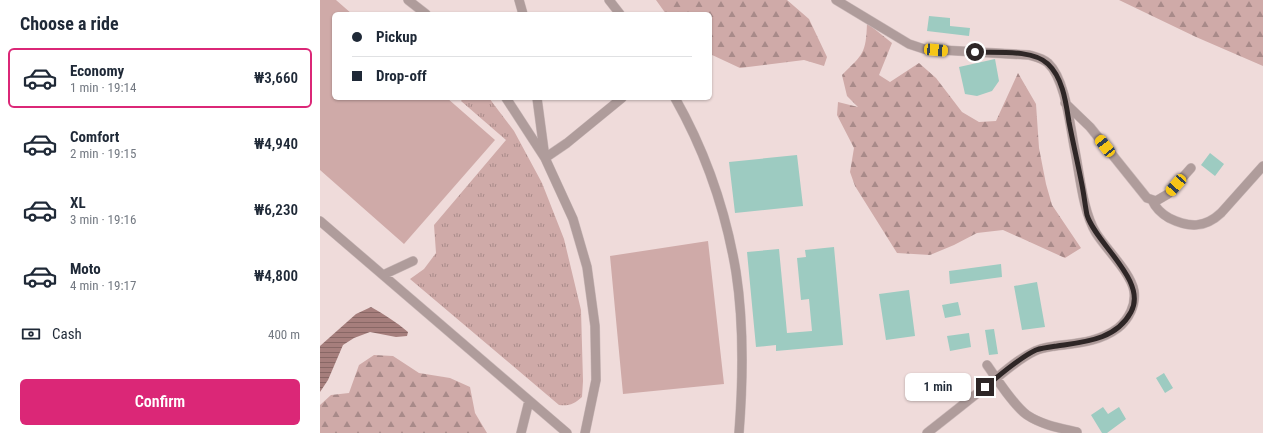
<!DOCTYPE html>
<meta charset="utf-8">
<style>
body{margin:0;font-family:"Roboto Condensed",sans-serif;background:#f2f2f3;color:#1f2937;height:100vh;display:flex;flex-direction:column;font-size:15px;white-space:nowrap}
*{box-sizing:border-box;margin:0}
p{font-size:13px;color:#747a83}
.icon{flex:none;width:22px;height:22px;fill:none;stroke:currentColor;stroke-width:2;stroke-linecap:round;stroke-linejoin:round}
.map{position:relative;flex:1;overflow:hidden}
.side{display:flex;flex-direction:column;background:#fff;width:320px}
.side>*{flex:none}
.banner{position:absolute;left:12px;top:12px;width:380px;height:88px;border-radius:6px;box-shadow:0 1px 3px #0004;display:grid;align-content:center;height:88px;padding:0 20px;background:#fff}
.end{position:absolute;width:18px;height:18px;margin:-9px;border:5px solid #2e2626;background:#fff;box-shadow:0 0 0 2px #fff}
.from{border-radius:50%}
.bubble{position:absolute;height:28px;border-radius:6px;background:#fff;box-shadow:0 1px 3px #0004;font-size:13px;font-weight:600;line-height:28px;text-align:center}
.car{position:absolute;width:12px;height:24px;margin:-12px -6px;border-radius:5px;box-shadow:0 0 3px 1px #0007;background:linear-gradient(#f5c518 24%,#345 0 40%,#f5c518 0 76%,#345 0 86%,#f5c518 0)}
.banner b{display:flex;align-items:center;gap:14px;height:38px;font-size:15px}
.banner b+b{border-top:1px solid #e0e1e3}
.banner i{width:10px;height:10px;background:#1f2937}
ul{padding:0;list-style:none}
li{display:flex;align-items:center;gap:12px;height:60px;margin:0 8px 6px;padding:0 12px;border:2px solid transparent;border-radius:6px}
li div{flex:1}
li b{display:block;font-size:15px}
li em{font-style:normal;font-weight:600}
li.active{border-color:#db2777}
li>.icon{width:36px;height:36px;stroke-width:1.5}
h2{padding:0 20px;font-size:18px;line-height:48px}
.pay{display:flex;align-items:center;gap:10px;height:44px;padding:0 20px;font-size:15px}
.pay p{margin-inline-start:auto}
.action{display:flex;gap:8px;margin-top:auto;padding:8px 20px}
.action a{flex:1;height:46px;border-radius:6px;background:#db2777;color:#fff;font-size:16px;font-weight:600;line-height:46px;text-align:center}
main{display:flex;flex:1;min-height:0}
.map>svg:first-child{display:block}
</style>
<main>
<section class="side">
<h2>Choose a ride</h2>
<ul>
<li class="active"><svg class="icon" aria-label="car" viewBox="0 0 24 24"><path d="M5 17H2v-5l4-1 3-4h7l3 4 3 1v5h-3M9 17h6M6 11h13"/><circle cx="7" cy="17" r="2"/><circle cx="17" cy="17" r="2"/></svg><div><b>Economy</b><p>1 min · 19:14</p></div><em>₩3,660</em></li>
<li><svg class="icon" aria-label="car" viewBox="0 0 24 24"><path d="M5 17H2v-5l4-1 3-4h7l3 4 3 1v5h-3M9 17h6M6 11h13"/><circle cx="7" cy="17" r="2"/><circle cx="17" cy="17" r="2"/></svg><div><b>Comfort</b><p>2 min · 19:15</p></div><em>₩4,940</em></li>
<li><svg class="icon" aria-label="car" viewBox="0 0 24 24"><path d="M5 17H2v-5l4-1 3-4h7l3 4 3 1v5h-3M9 17h6M6 11h13"/><circle cx="7" cy="17" r="2"/><circle cx="17" cy="17" r="2"/></svg><div><b>XL</b><p>3 min · 19:16</p></div><em>₩6,230</em></li>
<li><svg class="icon" aria-label="car" viewBox="0 0 24 24"><path d="M5 17H2v-5l4-1 3-4h7l3 4 3 1v5h-3M9 17h6M6 11h13"/><circle cx="7" cy="17" r="2"/><circle cx="17" cy="17" r="2"/></svg><div><b>Moto</b><p>4 min · 19:17</p></div><em>₩4,800</em></li>
</ul>
<div class="pay"><svg class="icon" aria-label="cash" viewBox="0 0 24 24"><path d="M3 7h18v10H3z"/><circle cx="12" cy="12" r="2"/></svg>Cash<p>400 m</p></div>
<div class="action"><a>Confirm</a></div>
</section>
<div class="map">
<svg width="943" height="433" viewBox="0 0 943 433">
<defs>
<pattern id="grass-tufts" width="24" height="20" patternUnits="userSpaceOnUse"><rect width="24" height="20" fill="#cfaaa8"/><path d="M3 7l-1-3M5 7V3M7 7l1-3M15 17l-1-3M17 17v-4M19 17l1-3" fill="none" stroke="#a88a89"/></pattern>
<pattern id="forest-firs" width="22" height="20" patternUnits="userSpaceOnUse"><rect width="22" height="20" fill="#cfaaa8"/><path d="M5 1l3.5 6h-7zM16 11l3.5 6h-7z" fill="#a88a89"/></pattern>
<pattern id="water-rules" width="6" height="5" patternUnits="userSpaceOnUse"><rect width="6" height="5" fill="#a67e7c"/><path d="M0 2.5h6" fill="none" stroke="#886765"/></pattern>
</defs>
<rect width="100%" height="100%" fill="#efdbda"/>
<!-- grass -->
<path fill="url(#grass-tufts)" d="M143 98H169L194 131 222 183 244 239 261 310 263 381 262 397C254 404 250 406 239 405L90 279 104 269 116 253 114 225 186 140 141 101Z"/>
<!-- forest -->
<path fill="url(#forest-firs)" d="M336 0H467L489 19 507 57 504 66 484 60 420 68 390 54V14H346Z
M799 0H943V66L876 37Z
M547 23 572 43 559 75 570 82 599 63 616 78 642 112 659 122 676 121 698 73 716 104 719 148 726 184 732 205 761 248 745 258 683 230 657 233 634 245 610 255 577 253 535 186 530 172 534 148 517 115 518 102 538 107 527 96 522 75C543 54 546 54 547 23Z
M54 355 73 356 99 373 130 378 150 387 155 413 167 433H0V405L11 395 29 393 39 365Z"/>
<!-- pitch -->
<path fill="#cfaaa8" d="M0 0H16L32 14H14V98H127L175 140 84 244 0 170Z
M388 241 404 384 303 394 290 256Z"/>
<!-- water -->
<path fill="url(#water-rules)" d="M51 307C64 314 76 322 88 332L87 336 76 337 50 332 34 338 23 345 8 380 0 392V346L36 314Z"/>
<!-- building -->
<path fill="#9dcbc1" d="M609 16 630 18V26L650 28 649 36 607 31Z
M675 59 679 81 672 91 657 96 645 94 639 67Z
M890 153 904 164 895 176 881 165Z
M477 155 483 206 415 213 409 162Z
M514 247 523 345 456 351V345L436 347 427 252 459 249 467 333 492 331 489 299 481 300 477 258 486 257 485 250Z
M681 264 682 277 630 284 629 271Z
M717 282 725 327 702 330 694 286Z
M589 290 595 336 566 340 559 294Z
M638 302 641 315 625 318 622 305Z
M674 329 678 354 669 355 665 330Z
M649 333 651 347 630 351 627 336Z
M844 373 853 388 845 393 836 378Z
M783 407 788 414 799 407 806 419 787 433H782L771 415Z"/>
<g fill="none" stroke-linecap="round" stroke-linejoin="round">
<!-- minor casing -->
<g stroke="#ccbaba" stroke-width="10">
<path id="minor" d="M88 0 106 14
M199 0 203 14
M289 0 300 14
M516 0 589 44 604 49 709 55C716 57 722 58 728 63 746 80 750 127 755 151 760 176 763 212 776 233 786 249 811 273 814 291 816 305 809 319 798 328 779 342 758 343 735 346 729 347 721 348 715 351 700 358 686 370 673 381 651 398 629 416 607 433
M186 98 225 158 253 219 267 267 275 326 276 380 265 433
M217 98 225 158 247 143 302 98
M355 98C385 151 406 212 416 272 424 324 423 381 419 433
M745 103 770 127 827 198 836 201 848 194 871 168
M832 200C836 209 842 214 849 218 869 228 885 228 901 213L943 166
M0 221 247 433
M63 275 93 261
M667 365C677 379 694 406 707 415 722 425 740 428 757 432
M201 433 209 401"/>
</g>
<!-- minor -->
<use href="#minor" stroke="#af9c9b" stroke-width="9"/>
</g>
<g fill="none" stroke-linecap="round" stroke-linejoin="round">
<!-- route -->
<path stroke="#2e2626" stroke-width="5" d="M655 52C675 53 713 49 728 64 743 78 746 103 749 122 753 143 758 164 762 185 764 195 765 205 767 215 776 244 828 281 811 312 796 340 764 342 737 346 730 347 722 348 716 350 700 357 679 376 665 387"/>
</g>
</svg>
<i class="end from" style="left:655px;top:52px"></i>
<i class="end" style="left:665px;top:387px"></i>
<div class="bubble" style="left:585px;top:373px;width:66px">1 min</div>
<i class="car" style="left:616px;top:50px;rotate:95deg"></i>
<i class="car" style="left:785px;top:146px;rotate:322deg"></i>
<i class="car" style="left:856px;top:185px;rotate:221deg"></i>
<div class="banner">
<b><i class="from"></i>Pickup</b>
<b><i></i>Drop-off</b>
</div>
</div>
</main>
